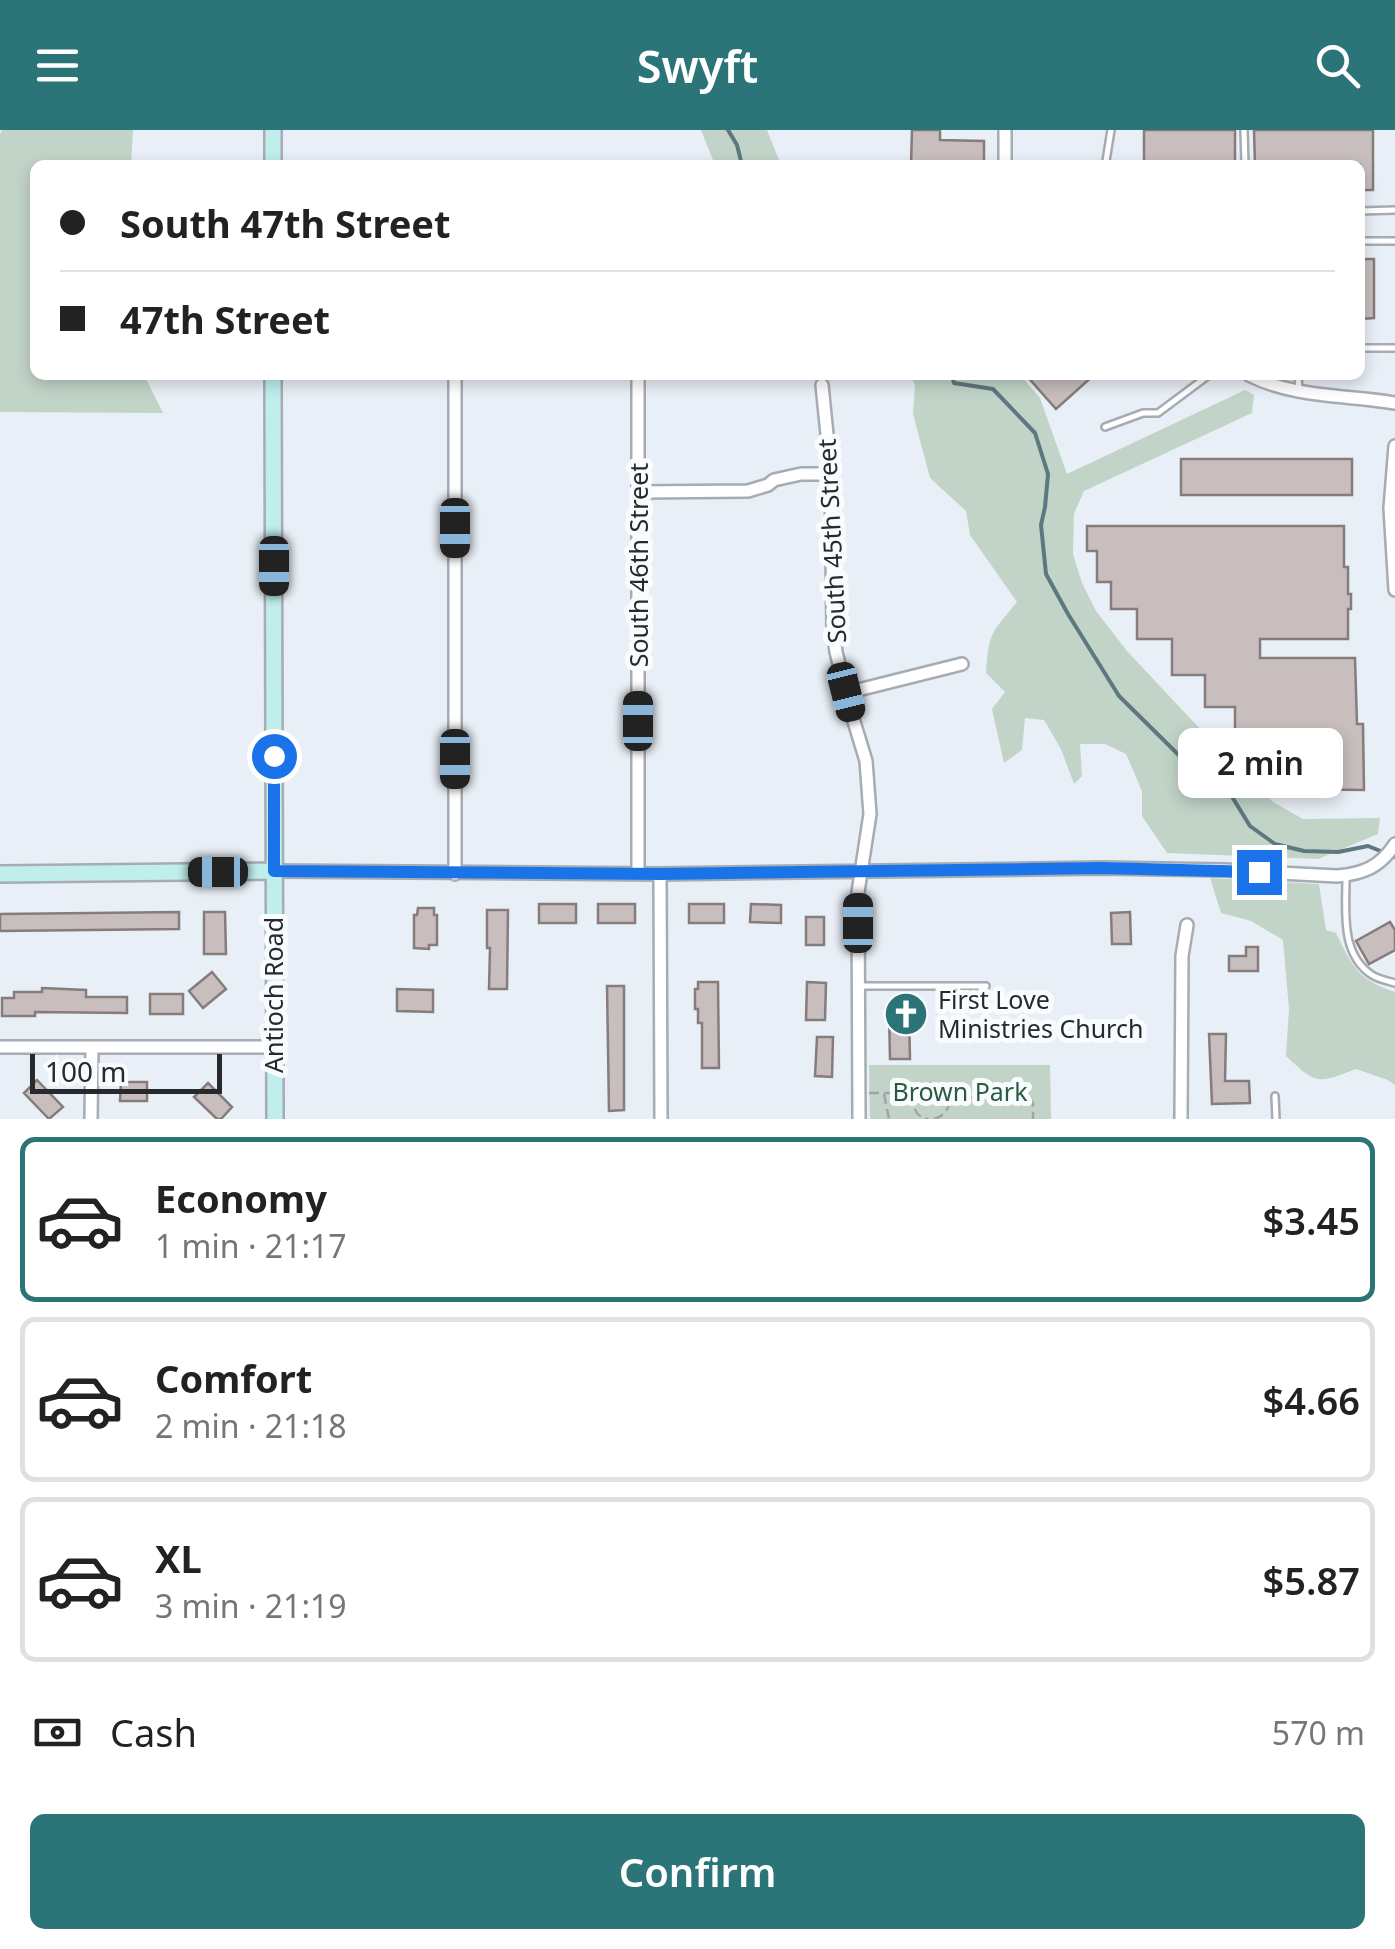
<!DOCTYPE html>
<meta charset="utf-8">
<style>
body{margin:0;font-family:"Noto Sans",sans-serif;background:#f2f2f2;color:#222;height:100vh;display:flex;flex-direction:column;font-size:38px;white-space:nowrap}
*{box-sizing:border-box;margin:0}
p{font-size:32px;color:#767676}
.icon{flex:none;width:55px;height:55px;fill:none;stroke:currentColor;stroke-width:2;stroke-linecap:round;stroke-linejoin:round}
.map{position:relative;height:989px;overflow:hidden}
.panel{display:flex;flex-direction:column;background:#fff;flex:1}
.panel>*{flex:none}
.banner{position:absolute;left:30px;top:30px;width:1335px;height:220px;border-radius:15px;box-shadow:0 5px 15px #0003;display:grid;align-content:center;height:220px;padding:0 30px;background:#fff}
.scale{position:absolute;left:30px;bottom:25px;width:192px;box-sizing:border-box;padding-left:10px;border:5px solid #27292c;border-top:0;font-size:28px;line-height:35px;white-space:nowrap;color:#27292c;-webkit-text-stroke:8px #f9fcfe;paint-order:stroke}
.end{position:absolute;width:45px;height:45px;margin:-22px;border:12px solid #1a73e8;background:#fff;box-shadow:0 0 0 5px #fff}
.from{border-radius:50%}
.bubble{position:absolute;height:70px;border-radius:15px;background:#fff;box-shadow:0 5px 15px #0003;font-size:32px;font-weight:600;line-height:70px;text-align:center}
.car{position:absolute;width:30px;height:60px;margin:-30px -15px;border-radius:12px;box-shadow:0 0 8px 2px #0007;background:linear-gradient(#222 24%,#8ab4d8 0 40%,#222 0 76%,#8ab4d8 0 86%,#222 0)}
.banner b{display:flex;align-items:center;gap:35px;height:95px;font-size:38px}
.banner b+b{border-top:2px solid #e0e0e0}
.banner i{width:25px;height:25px;background:#222}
ul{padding:18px 0 0;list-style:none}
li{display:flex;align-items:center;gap:30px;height:165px;margin:0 20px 15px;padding:0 10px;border:5px solid #e0e0e0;border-radius:15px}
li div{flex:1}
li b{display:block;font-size:38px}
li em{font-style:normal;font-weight:600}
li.selected{border-color:#2b7579}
li>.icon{width:90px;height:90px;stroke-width:1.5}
.pay{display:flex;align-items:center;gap:25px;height:110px;padding:0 30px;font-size:38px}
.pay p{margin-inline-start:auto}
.primary-button{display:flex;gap:20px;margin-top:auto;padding:20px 30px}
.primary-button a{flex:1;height:115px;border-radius:15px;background:#2b7579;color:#fff;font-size:40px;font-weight:600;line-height:115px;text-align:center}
header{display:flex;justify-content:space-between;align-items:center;height:130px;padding:0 30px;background:#2b7579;color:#fff;font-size:45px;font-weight:600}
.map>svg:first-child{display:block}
</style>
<header><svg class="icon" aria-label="menu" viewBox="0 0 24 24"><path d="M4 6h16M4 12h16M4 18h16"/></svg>Swyft<svg class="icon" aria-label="search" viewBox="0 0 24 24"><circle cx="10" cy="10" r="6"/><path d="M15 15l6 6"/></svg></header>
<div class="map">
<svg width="1395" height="989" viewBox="0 0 1395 989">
<rect width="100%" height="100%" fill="#e9eff6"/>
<!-- green -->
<path fill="#c2d4c8" d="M2 0H133L131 35H35V245H144L163 283 0 282V4Z
M701 0H767L781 35H715Z
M910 245H1020L1040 268 1067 344 1245 260 1254 265 1252 283 1084 361 1074 384 1073 424 1082 453 1096 481 1127 521 1233 634 1273 672 1303 689 1380 688 1378 704 1318 729 1167 723 1142 686V661L1126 624 1105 614H1080L1082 646 1074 654 1061 619 1044 590 1025 588 1022 620 1004 633 992 579 1005 562 986 543C989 501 991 504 1017 472L970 405 966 381 930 348 913 284 915 255Z
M1210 748 1319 754 1326 800 1336 803C1352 836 1358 850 1395 862V955L1388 950 1356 939C1317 954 1317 955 1286 926L1289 879 1283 810 1251 791 1221 783Z
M869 935H1050L1051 989H870Z"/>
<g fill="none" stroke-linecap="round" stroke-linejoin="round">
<!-- stream -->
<path stroke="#5e787f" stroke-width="4" d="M728 0 737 15 742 35
M952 245 954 253 993 259 1035 303 1048 344 1045 377 1041 395 1046 444 1068 484 1119 566 1204 650 1231 665 1250 696 1275 714 1304 721 1338 722 1368 716 1395 727"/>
</g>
<!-- building -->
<path fill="#c7bebd" stroke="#857c7b" stroke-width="2.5" d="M912 0H940V10L984 11V35H911Z
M1144 0H1235V35H1144Z
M1254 0H1373V60H1360V35H1255Z
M1360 129H1374V188L1360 189Z
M1026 245H1094L1056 279Z
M1181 329H1352V365H1181Z
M1087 396H1344V437H1348V464H1351V479H1348V509H1260V528H1355L1357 594H1363L1364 660 1285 659V612H1235V577H1205V545H1172V509H1137V479H1111V452H1097V421H1087Z
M539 774H576V793H539Z
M598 774H635V793H598Z
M689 774H724V793H689Z
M751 774 781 775V793L750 792Z
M418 778H434V785H437V815H429V819L414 818V785H417Z
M487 780H508L507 859H489L490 818H487Z
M179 782V799L0 801V784Z
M204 782H225L226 824H204Z
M1130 782 1131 814H1112L1111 783Z
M806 787H824V815H806Z
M1390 792 1395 800V820L1369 834 1356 811Z
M1246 817H1258V841H1229V826H1246Z
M212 842 226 859 203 878 189 861Z
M698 852H718L719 938H702V893H698V879H695V859H698Z
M807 852 826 853 825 890H806Z
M607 856H624V980L609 981Z
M42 858 86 860V867H127V883L35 882V886H2V868H14V862H42Z
M397 859 433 860V882L397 881Z
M150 864H183V884H150Z
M889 882H909L910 929H890Z
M1209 904H1226L1225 951H1249L1250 973 1212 974Z
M817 907H833L832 947 815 946Z
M37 950 63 977 49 989 24 963Z
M121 952H147V971H120Z
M208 953 232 977 221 989H217L194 967Z"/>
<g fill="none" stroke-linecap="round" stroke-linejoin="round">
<!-- service casing -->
<g stroke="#a7acb3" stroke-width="10">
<path id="service" d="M1244 0 1245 35
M1109 35 1106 31 1111 0
M1360 81 1395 80
M1360 111H1395
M1360 218H1395
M1298 245 1299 262
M1105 297 1143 283H1158L1209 245
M1346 748C1346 781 1340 824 1372 845 1378 849 1388 851 1395 853
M861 856H986
M1275 966 1276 989"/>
</g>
<!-- minor casing -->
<g stroke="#a7acb3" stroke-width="16">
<path id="minor" d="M1005 0V35
M455 245V744
M1249 245C1294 268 1346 265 1395 273
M822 255 831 344 833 499 836 522 852 585 866 631 870 684 858 762 859 989
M1395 316 1390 378 1395 460
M640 362 748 361 768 355 774 350 801 344H831
M846 563 962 534
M274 741 660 744 1101 738 1225 740 1337 746C1363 744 1380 737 1395 714
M638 744V245
M660 744 661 989
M0 917H274
M91 989 92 917
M1181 989 1182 826 1187 795"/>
</g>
<!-- secondary casing -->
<g stroke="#a7acb3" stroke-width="20">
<path id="secondary" d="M273 35V0
M273 245 275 989
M0 744 274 741"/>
</g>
<!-- path -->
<path stroke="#a0a5aa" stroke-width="2.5" stroke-dasharray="10 5" stroke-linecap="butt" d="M869 963H914C926 946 945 952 950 970L997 964 1007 957 1016 956 1029 965 1033 973V989
M884 964 889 989
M913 964C912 976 915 987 928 989
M934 989C944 986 948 981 950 970"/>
<!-- service -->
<use href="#service" stroke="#fff" stroke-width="5"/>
<!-- minor -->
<use href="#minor" stroke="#fff" stroke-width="11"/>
<!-- secondary -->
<use href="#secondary" stroke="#bfeeed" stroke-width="15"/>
</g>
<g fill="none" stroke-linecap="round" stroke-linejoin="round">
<!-- route -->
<path stroke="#1a73e8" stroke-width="12" d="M274 626V741L660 744 1101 738 1259 742"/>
</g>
<!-- icons -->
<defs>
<g id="church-disc" transform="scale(2.25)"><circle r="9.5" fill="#2b7579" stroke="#f9fcfe"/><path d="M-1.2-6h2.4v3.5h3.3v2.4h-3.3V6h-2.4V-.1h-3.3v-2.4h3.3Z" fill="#fff"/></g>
</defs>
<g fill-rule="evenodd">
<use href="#church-disc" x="906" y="884"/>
</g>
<g text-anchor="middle" stroke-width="10" stroke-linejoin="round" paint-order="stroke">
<!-- street labels -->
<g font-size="25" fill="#27292c" stroke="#f9fcfe">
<text transform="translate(832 411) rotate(-93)" y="9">South 45th Street</text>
<text transform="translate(639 435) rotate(-90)" y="9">South 46th Street</text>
<text transform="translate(274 865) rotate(-90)" y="9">Antioch Road</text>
</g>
<!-- poi labels -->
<g font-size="25" fill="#27292c" stroke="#f9fcfe" text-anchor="start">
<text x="938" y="879">First Love<tspan x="938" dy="29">Ministries Church</tspan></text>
</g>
<!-- park labels -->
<g font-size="25" fill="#2a5b3f" stroke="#f9fcfe">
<text x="960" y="971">Brown Park</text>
</g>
</g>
</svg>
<div class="scale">100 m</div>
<i class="end from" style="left:274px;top:626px"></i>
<i class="end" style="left:1259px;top:742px"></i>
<div class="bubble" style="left:1178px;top:598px;width:165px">2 min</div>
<i class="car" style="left:455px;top:398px;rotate:180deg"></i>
<i class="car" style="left:274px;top:436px;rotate:180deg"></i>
<i class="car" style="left:846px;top:562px;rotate:166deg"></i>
<i class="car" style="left:638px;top:591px;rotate:0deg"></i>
<i class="car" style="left:455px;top:629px;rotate:180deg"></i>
<i class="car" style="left:218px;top:742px;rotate:270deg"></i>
<i class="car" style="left:858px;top:793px;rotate:0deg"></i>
<div class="banner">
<b><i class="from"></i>South 47th Street</b>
<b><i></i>47th Street</b>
</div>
</div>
<section class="panel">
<ul>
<li class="selected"><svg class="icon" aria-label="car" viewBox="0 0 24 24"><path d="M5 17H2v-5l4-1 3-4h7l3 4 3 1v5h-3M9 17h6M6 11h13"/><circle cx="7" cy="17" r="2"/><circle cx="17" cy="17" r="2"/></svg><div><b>Economy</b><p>1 min · 21:17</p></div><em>$3.45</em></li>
<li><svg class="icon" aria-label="car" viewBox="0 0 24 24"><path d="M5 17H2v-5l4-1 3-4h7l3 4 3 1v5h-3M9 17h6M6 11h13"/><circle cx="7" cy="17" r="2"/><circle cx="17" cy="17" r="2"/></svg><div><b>Comfort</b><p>2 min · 21:18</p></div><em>$4.66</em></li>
<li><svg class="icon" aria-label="car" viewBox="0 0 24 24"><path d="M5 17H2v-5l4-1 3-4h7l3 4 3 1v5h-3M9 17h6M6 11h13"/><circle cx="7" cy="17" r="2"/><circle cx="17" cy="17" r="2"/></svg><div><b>XL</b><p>3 min · 21:19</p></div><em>$5.87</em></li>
</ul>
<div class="pay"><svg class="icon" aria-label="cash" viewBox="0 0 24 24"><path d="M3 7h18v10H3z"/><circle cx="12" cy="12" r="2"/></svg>Cash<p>570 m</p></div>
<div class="primary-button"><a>Confirm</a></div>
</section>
